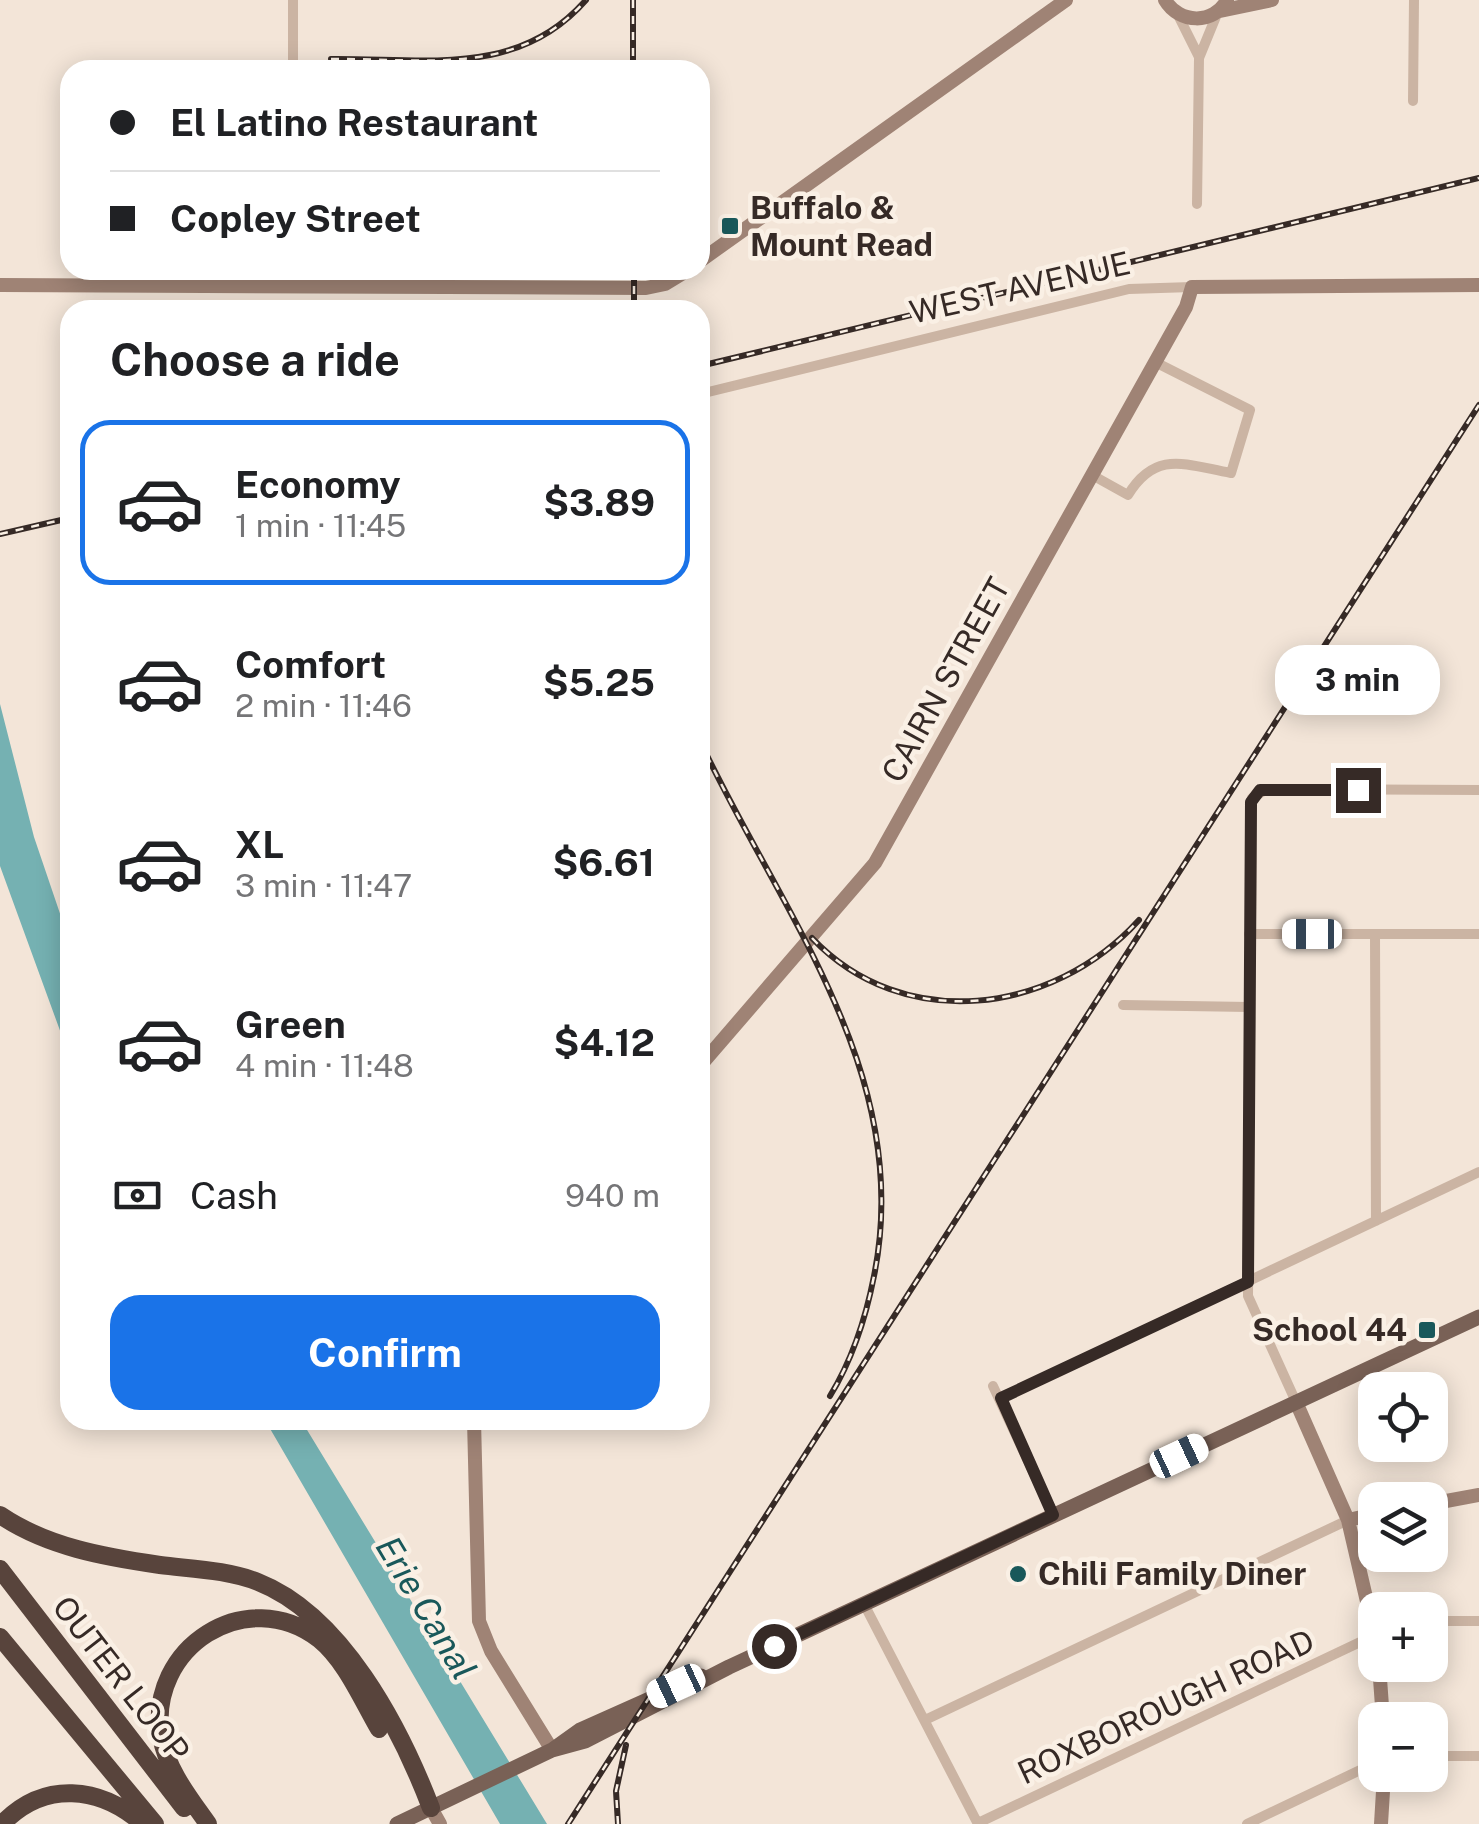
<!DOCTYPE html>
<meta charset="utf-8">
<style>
body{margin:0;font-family:"Public Sans",sans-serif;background:#f2f2f2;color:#202124;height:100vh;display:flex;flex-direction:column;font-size:38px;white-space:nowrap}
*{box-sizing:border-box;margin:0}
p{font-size:32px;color:#757577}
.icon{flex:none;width:55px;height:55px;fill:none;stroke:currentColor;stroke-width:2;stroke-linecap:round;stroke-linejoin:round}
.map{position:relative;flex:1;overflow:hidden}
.details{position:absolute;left:60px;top:300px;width:650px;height:1130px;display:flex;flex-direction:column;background:#fff;border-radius:30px;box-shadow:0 5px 25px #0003}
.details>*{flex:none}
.hud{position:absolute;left:60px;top:60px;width:650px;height:220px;border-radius:30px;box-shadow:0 5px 25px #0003;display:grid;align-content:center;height:220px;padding:0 50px;background:#fff}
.tools{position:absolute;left:1358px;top:1372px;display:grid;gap:20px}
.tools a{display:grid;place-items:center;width:90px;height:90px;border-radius:20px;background:#fff;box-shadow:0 5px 25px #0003;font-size:50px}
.end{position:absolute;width:45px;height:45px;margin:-22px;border:12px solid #362a26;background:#fff;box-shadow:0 0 0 5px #fff}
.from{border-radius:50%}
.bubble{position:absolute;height:70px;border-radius:30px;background:#fff;box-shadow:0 5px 25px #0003;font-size:32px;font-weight:700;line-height:70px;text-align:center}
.car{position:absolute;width:30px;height:60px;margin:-30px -15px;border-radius:12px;box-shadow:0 0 8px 2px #0007;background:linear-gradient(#fff 24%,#345 0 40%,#fff 0 76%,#345 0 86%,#fff 0)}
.hud b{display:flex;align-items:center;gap:35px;height:95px;font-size:38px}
.hud b+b{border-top:2px solid #e0e0e0}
.hud i{width:25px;height:25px;background:#202124}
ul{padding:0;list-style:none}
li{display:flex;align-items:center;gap:30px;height:165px;margin:0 20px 15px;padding:0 30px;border:5px solid transparent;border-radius:30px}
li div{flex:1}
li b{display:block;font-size:38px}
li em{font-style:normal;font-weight:700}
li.selected{border-color:#1a73e8}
li>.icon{width:90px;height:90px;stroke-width:1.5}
h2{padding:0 50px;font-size:45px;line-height:120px}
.pay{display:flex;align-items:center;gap:25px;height:110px;padding:0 50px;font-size:38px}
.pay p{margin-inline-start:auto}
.cta{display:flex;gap:20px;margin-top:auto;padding:20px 50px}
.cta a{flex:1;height:115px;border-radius:30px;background:#1a73e8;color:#fff;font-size:40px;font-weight:700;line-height:115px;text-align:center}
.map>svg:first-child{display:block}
</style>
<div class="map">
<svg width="1479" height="1824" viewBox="0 0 1479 1824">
<rect width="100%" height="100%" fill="#f3e5d8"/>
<!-- water -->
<path fill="#75b1b2" d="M0 704 34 837 70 943V1058L0 866Z
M265 1420H301L547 1824H500Z"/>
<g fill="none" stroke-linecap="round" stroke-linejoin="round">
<!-- street -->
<path stroke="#cbb4a3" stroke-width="10" d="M1178 15 1199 57
M293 70V0
M1413 101 1414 0
M1197 204 1199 58 1217 14
M292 285V270
M700 394 1129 289 1192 287
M1092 475 1128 495C1156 449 1186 465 1231 473L1250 410 1155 362
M1249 934H1479
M1375 934 1376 1221
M1123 1005 1249 1007
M993 1386 1053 1515
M1001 1398 1479 1172
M1296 1402 1248 1296 1252 798 1267 789 1479 790
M864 1604 978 1824
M1430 1621H1479
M925 1720 1348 1520
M1430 1756H1479
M978 1823 1375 1635
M1247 1824 1375 1763"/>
<!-- secondary -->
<path stroke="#9f8375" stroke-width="14" d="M1165 0C1179 24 1214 25 1227 0
M1220 11 1272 0
M700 261 1066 0
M0 285 646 288 665 284 688 270
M700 1066 875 863 1186 307 1192 287 1479 285
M1296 1402 1348 1520 1375 1636
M474 1420 479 1621 491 1651 552 1750
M1430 1504 1479 1495
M1348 1520 1375 1514
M1379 1665 1383 1720
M431 1808 440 1824
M1381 1824 1384 1775"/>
<!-- primary -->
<path stroke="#796156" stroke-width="15" d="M552 1750 585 1741 729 1667 1479 1317
M397 1824 552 1750 580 1730 701 1676"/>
<!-- highway -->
<path stroke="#58443c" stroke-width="18" d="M0 1515C47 1547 105 1557 160 1565 192 1569 228 1570 258 1582 342 1615 400 1727 431 1808
M0 1569 184 1808
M0 1637 155 1824
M2 1824C44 1780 100 1786 143 1824
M208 1824C189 1797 167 1770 161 1736 147 1648 246 1583 319 1639 346 1661 362 1700 379 1729"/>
<!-- rail casing -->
<g stroke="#362a26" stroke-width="6">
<path id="rail" d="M633 0V70
M331 59C425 58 518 78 586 0
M634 270V310
M700 366 1479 178
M0 534 70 518
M700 741C780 912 915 1074 874 1276 866 1317 852 1360 830 1396
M812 938C903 1034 1053 1015 1139 920
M568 1824 1479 405
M618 1824 616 1791 626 1745"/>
</g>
<!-- rail -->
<use href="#rail" stroke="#faf0e5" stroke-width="2.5" stroke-dasharray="8" stroke-linecap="butt"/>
</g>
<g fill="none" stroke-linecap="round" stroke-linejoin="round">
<!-- route -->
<path stroke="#362a26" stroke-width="12" d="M774 1646 1053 1515 1001 1398 1248 1282 1251 802 1260 790H1358"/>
</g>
<!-- markers -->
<g fill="#19585a" stroke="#faf0e5" stroke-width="4">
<rect x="720" y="216" width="20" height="20" rx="5"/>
<rect x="1417" y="1320" width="20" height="20" rx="5"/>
<circle cx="1018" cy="1574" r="10"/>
</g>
<g text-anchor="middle" stroke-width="9" stroke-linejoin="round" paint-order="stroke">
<!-- poi labels -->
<g font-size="32" font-weight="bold" fill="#362a26" stroke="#faf0e5" text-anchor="start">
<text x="750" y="219">Buffalo &amp;<tspan x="750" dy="37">Mount Read</tspan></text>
<text x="1407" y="1341" text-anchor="end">School 44</text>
<text x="1038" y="1585">Chili Family Diner</text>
</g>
<!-- street labels -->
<g font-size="32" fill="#362a26" stroke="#faf0e5">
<text transform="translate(1020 288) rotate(-13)" y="11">WEST AVENUE</text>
<text transform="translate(946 680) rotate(-61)" y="11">CAIRN STREET</text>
<text transform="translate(121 1679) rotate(52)" y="11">OUTER LOOP</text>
<text transform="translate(1166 1707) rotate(-25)" y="11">ROXBOROUGH ROAD</text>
</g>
<!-- water labels -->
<g font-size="35" font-style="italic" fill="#19585a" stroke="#faf0e5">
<text transform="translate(426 1608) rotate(59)" y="12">Erie Canal</text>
</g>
</g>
</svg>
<div class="tools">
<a><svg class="icon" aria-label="locate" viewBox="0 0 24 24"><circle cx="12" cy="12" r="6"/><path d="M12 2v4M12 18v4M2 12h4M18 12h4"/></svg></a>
<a><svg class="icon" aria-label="layers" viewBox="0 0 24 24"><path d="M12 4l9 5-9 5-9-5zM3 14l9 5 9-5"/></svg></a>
<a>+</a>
<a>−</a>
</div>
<i class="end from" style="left:774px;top:1646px"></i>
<i class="end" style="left:1358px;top:790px"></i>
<div class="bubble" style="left:1275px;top:645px;width:165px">3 min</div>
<i class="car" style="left:1312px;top:934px;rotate:270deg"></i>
<i class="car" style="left:1179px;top:1456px;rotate:65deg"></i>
<i class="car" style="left:676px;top:1686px;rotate:245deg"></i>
<div class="hud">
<b><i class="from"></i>El Latino Restaurant</b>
<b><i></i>Copley Street</b>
</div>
<section class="details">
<h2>Choose a ride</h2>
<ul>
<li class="selected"><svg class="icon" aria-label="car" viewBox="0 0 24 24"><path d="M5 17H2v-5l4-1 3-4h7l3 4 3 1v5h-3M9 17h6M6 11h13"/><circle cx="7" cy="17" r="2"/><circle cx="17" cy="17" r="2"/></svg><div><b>Economy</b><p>1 min · 11:45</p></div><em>$3.89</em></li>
<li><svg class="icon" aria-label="car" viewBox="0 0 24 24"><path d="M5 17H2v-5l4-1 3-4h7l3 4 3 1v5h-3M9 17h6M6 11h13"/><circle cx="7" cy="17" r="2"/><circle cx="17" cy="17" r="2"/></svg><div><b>Comfort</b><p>2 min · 11:46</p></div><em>$5.25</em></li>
<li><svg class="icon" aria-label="car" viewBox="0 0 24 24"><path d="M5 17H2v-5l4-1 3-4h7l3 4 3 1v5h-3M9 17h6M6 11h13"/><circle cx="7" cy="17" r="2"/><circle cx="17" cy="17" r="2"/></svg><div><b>XL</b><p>3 min · 11:47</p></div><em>$6.61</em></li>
<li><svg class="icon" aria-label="car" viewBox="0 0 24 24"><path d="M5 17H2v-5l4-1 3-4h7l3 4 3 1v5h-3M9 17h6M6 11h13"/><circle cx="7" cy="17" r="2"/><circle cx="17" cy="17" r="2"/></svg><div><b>Green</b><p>4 min · 11:48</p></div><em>$4.12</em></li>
</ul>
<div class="pay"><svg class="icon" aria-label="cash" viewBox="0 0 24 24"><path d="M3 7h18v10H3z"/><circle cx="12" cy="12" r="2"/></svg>Cash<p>940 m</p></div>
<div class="cta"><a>Confirm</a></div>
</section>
</div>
